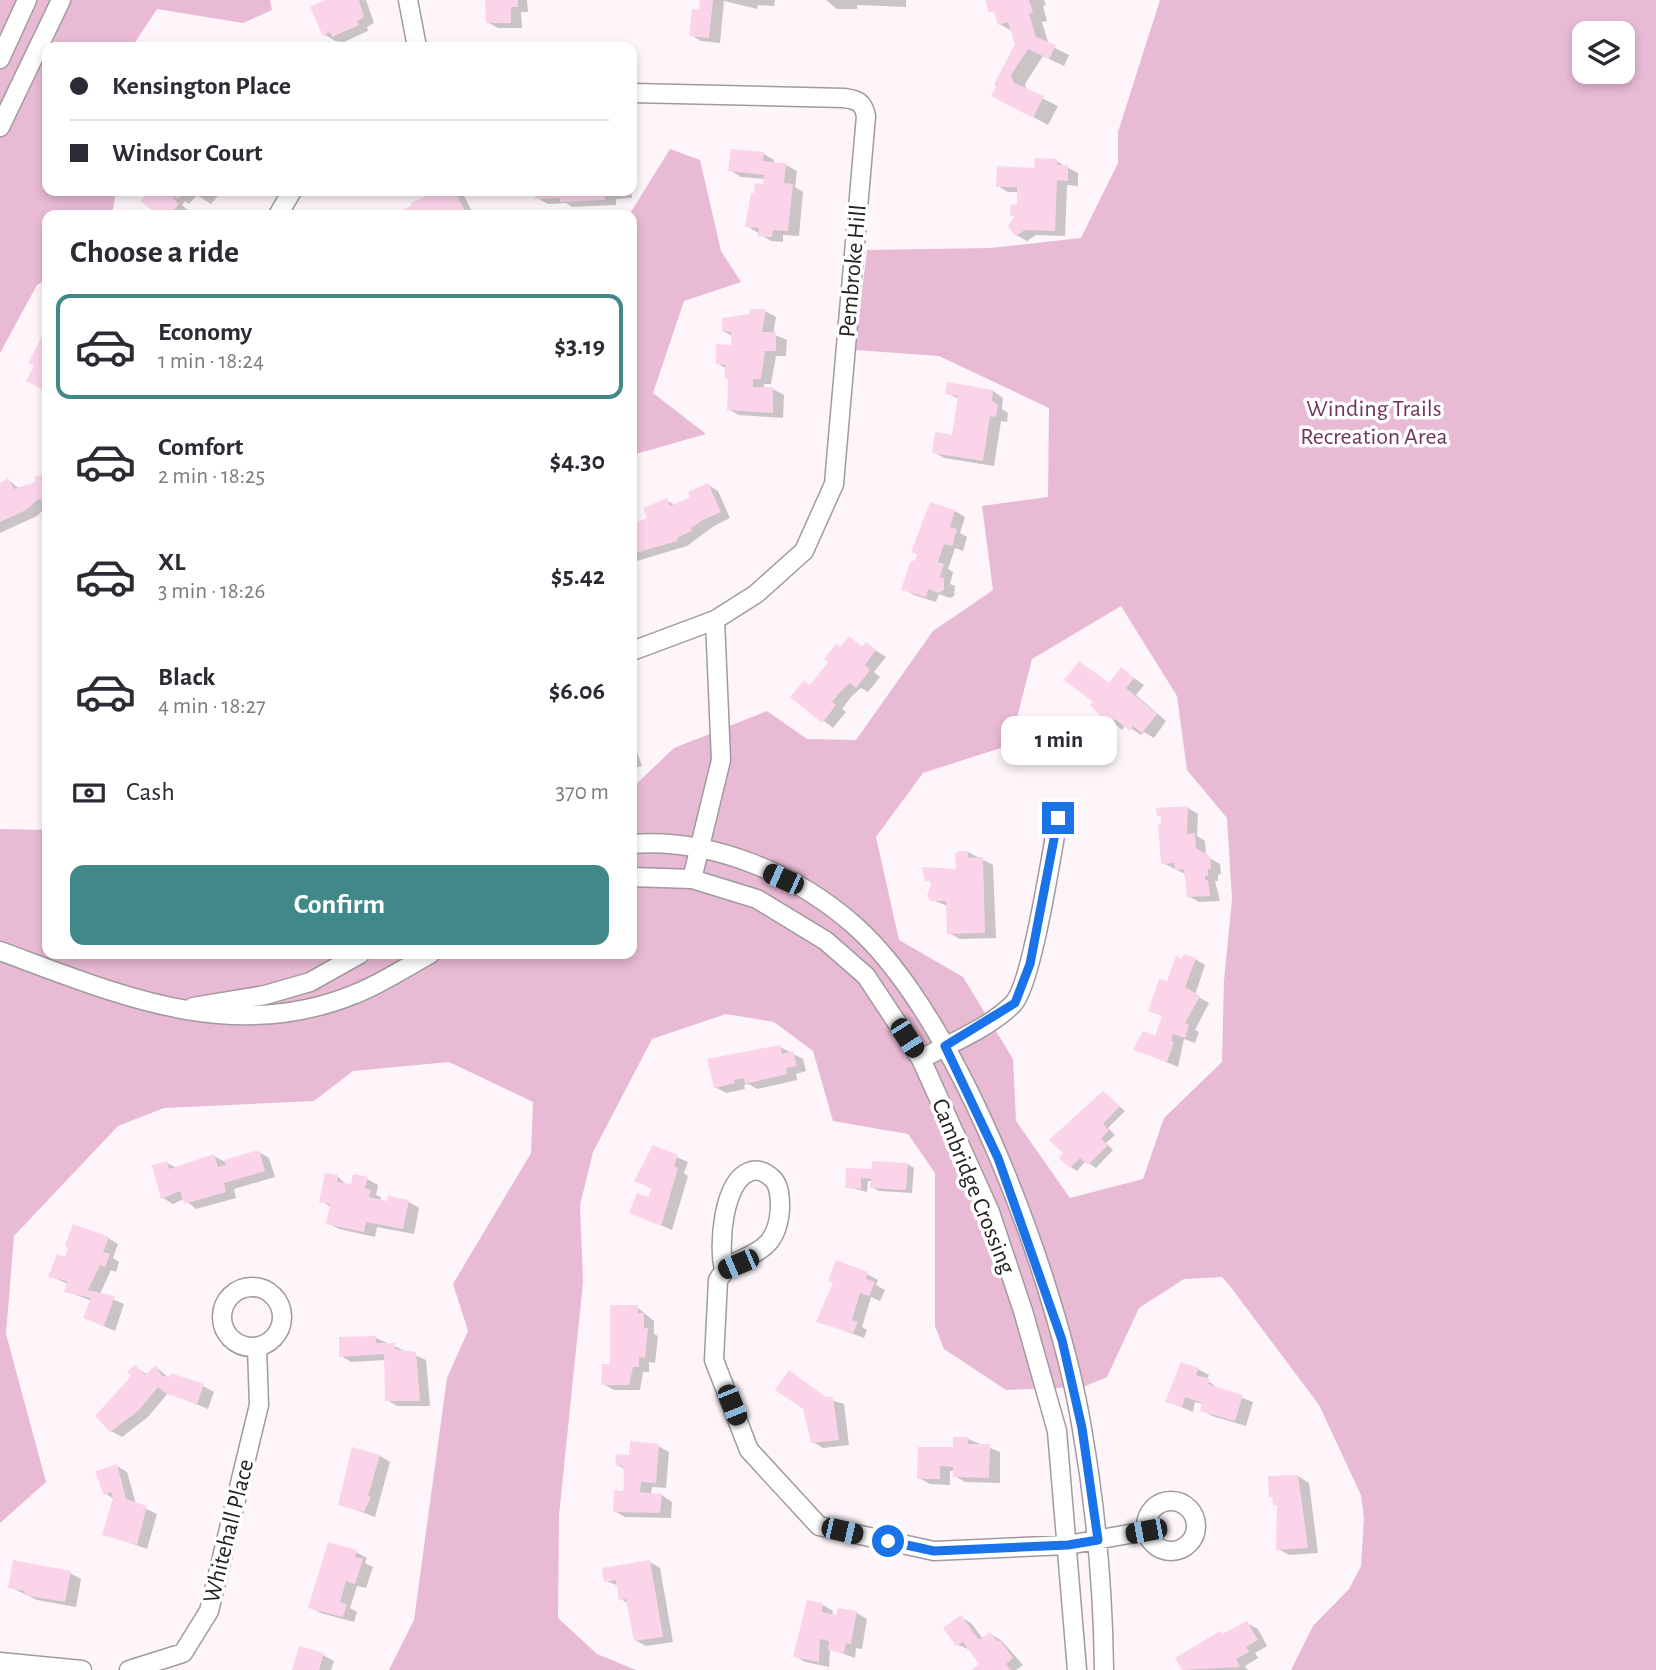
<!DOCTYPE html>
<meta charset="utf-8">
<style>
body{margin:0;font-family:"Alegreya Sans",sans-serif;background:#f2f2f3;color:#2b2b33;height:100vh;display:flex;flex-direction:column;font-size:26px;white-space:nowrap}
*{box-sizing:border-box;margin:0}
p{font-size:23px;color:#7c7c81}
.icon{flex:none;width:38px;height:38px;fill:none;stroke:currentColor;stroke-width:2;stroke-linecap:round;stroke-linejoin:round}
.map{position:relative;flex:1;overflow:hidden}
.side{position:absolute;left:42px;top:210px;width:595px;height:749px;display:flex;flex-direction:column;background:#fff;border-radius:14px;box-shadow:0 4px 10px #0003}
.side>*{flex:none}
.top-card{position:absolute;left:42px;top:42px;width:595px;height:154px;border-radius:14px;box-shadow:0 4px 10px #0003;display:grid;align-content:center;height:154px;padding:0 28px;background:#fff}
.controls{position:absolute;left:1572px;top:21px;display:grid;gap:14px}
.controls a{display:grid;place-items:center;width:63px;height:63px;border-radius:14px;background:#fff;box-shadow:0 4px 10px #0003;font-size:35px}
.end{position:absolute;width:32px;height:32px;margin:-16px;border:9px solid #1a73e8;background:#fff;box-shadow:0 0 0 4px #fff}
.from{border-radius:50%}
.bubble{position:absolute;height:49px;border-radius:14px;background:#fff;box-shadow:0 4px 10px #0003;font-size:23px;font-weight:700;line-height:49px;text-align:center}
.car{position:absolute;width:21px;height:42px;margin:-21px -10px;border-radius:9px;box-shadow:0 0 5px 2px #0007;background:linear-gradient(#222 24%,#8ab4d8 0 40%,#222 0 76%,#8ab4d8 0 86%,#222 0)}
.top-card b{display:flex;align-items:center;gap:24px;height:66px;font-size:26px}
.top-card b+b{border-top:2px solid #e1e1e2}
.top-card i{width:18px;height:18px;background:#2b2b33}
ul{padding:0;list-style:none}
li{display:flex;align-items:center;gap:21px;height:105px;margin:0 14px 10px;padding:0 14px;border:4px solid transparent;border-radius:14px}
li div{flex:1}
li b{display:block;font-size:26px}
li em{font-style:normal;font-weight:700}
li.on{border-color:#418988}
li>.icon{width:63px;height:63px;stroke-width:1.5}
h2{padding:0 28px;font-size:32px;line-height:84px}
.pay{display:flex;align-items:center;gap:18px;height:77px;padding:0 28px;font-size:26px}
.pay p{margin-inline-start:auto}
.primary-button{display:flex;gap:14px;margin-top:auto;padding:14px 28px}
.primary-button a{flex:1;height:80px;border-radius:14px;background:#418988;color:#fff;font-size:28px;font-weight:700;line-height:80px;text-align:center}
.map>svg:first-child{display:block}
</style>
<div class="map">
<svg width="1656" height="1670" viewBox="0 0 1656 1670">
<rect width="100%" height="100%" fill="#fdf5f9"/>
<!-- green -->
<path fill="#e8bad4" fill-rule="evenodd" d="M0 0H270L272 10 243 23 157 9 132 47H47V191H116L112 215H47V279L37 285 0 353Z
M1160 0H1656V1670H1291L1313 1626 1349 1589 1361 1566 1364 1518 1361 1495 1319 1405 1230 1286 1222 1277 1184 1279 1139 1308 1107 1377 1083 1387 1006 1390 944 1349 935 1326V1173L908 1134 833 1121 813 1051 774 1022 726 1014 652 1039 593 1152 580 1205 583 1282 559 1515 558 1618 597 1654 636 1670H389L414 1620 447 1378 468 1331 453 1284 531 1153 533 1102 449 1062 353 1071 314 1101 164 1108 118 1126 14 1236 6 1334 46 1482 0 1523V829L47 830V954H632V788L674 748 767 711 807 739 856 740 933 631 993 590 982 506 1048 497 1049 408 939 356 855 350 867 250 990 248 1081 238 1118 163V132ZM1584 33H1622V72H1584ZM1121 606 1177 696 1187 770 1227 818 1232 899 1224 981 1222 1062 1164 1118 1143 1179 1070 1198 1016 1121 1013 1059 963 977 899 940 876 837 923 773 1010 745 1032 659Z
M670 149 700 160 721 251 741 282 684 301 653 393 706 434 632 455V215H629Z"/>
<!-- shadow -->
<path fill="#0003" d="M331 0H366L374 23 367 27 368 31 344 42 335 41 324 34Z
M487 0H527L528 12H521L522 28H498L487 22Z
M702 0H775L774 6 758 5 757 9 724 1 720 43 701 41 691 35 701 12Z
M826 0H906V7L857 5V9H837Z
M987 0H1044L1046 5 1043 6 1047 21 1042 22 1049 45 1069 55 1064 66 1043 56 1025 84 1027 91 1058 106 1048 125 994 96 1017 44 1013 32 1000 24 996 12Z
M764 154 774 160V164L786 165 797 171 795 187 803 192 799 236 783 235V242L771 241 747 226 766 179 741 177 730 170Z
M1056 161 1078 173V186L1067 185 1065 236 1036 235 1027 241 1016 235V217L1012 215 1018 206 1019 192H1008L998 186Z
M151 191H222L211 204 197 195 189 204 185 201 182 205 189 211 185 215H161L143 201Z
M442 191 462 192 474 215H404L402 212Z
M537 191H631L632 198 616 199V205L572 207 566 203 548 204 537 198Z
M765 311 776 317 773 334 787 340 786 356H776L771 384H764V389H773L784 395 783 418 739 415 728 409 730 379 727 369 717 363 732 347V336L723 331Z
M993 391 1003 398 1002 409 1008 413 1007 422 1001 421 994 466 944 458 934 452 954 437 959 399 947 393Z
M47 477V506L37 516 0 533V485L8 480 20 489 37 484V478Z
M708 485 718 491 730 518 714 526 687 546 637 561 632 559V526L650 518 666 500 675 505 692 497Z
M955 511 965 517 960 533 967 537 963 551 955 548 948 569 953 572 950 584 955 586 954 596 950 598 939 594 936 602 914 595 903 589 916 562Z
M849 638 863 647 866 644 886 657 874 672 880 677 868 692 861 688 851 697 842 709 846 712 833 728 793 697 812 686Z
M1080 663 1110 684 1122 670 1144 685 1136 695 1166 721 1154 738 1144 732 1141 735 1126 725 1122 730 1092 705 1095 701Z
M632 737 642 766 632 769Z
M1188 808 1198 814 1197 836 1205 841 1206 856 1220 864 1221 874 1218 875V881H1215L1220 901 1199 902 1188 896 1187 875 1163 863V818L1158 815Z
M968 852 993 865 996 938 960 939 949 933 948 906 932 900 929 889 933 883 927 880 958 871Z
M1195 959 1205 965 1195 995 1209 1003 1195 1030 1199 1032 1195 1043 1184 1039 1178 1067 1135 1049 1156 1038 1164 1017 1150 1010 1168 984Z
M780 1047 803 1059 806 1071 796 1074 797 1080 757 1089 749 1084 744 1085 745 1089 726 1093 715 1087Z
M1104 1093 1125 1111 1108 1128 1115 1135 1106 1143 1113 1150 1096 1168 1086 1161 1077 1171 1071 1167 1066 1153 1052 1140Z
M653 1147 688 1162 684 1173 688 1176 672 1230 631 1212 649 1200 653 1189 637 1181Z
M259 1152 269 1158 275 1177 234 1189 236 1198 196 1209 184 1199 173 1204 163 1198 167 1163 177 1168 214 1156 225 1162Z
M907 1164 914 1168 912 1193 879 1191 872 1187V1181H868L867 1192 847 1187 848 1170 873 1171Z
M326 1175 338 1177 348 1186 367 1179 378 1185 376 1195 381 1197 380 1201 409 1202 419 1208 414 1234 377 1227 375 1237 339 1229 328 1223 331 1207 321 1201Z
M108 1238 118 1244 113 1258 119 1262 116 1272 111 1270 100 1294 124 1304 115 1331 85 1318 92 1301 66 1291 68 1284 50 1276 66 1259Z
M867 1274 878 1280 876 1285 885 1290 880 1301 871 1297 862 1327 867 1330 864 1338 819 1321Z
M637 1307 654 1321V1334L658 1336 655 1363 649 1362V1372H643L640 1390H614L603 1384Z
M376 1338 426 1360 430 1406H397L387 1400 386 1360 351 1362 341 1356Z
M135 1367 148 1375 156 1367 170 1379 203 1386 214 1392 208 1409 168 1393 148 1417 122 1437 111 1431 97 1416 133 1376Z
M1198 1369 1209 1375 1207 1380 1219 1389 1253 1402 1246 1426 1212 1416 1202 1410 1203 1404 1195 1402 1193 1412 1167 1401Z
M790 1372 828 1399 844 1404 849 1445 823 1448 813 1442 804 1408Z
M968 1439 1000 1452V1483L965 1482 955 1476V1471H950V1485L930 1484 919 1478Z
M658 1446 669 1452 666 1488 652 1487 651 1495H662L672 1502 671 1518 625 1517 614 1511 625 1493V1469L617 1465Z
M380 1456 390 1462 375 1517 340 1504Z
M117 1466 127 1472 136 1504 157 1514 147 1549 104 1534 114 1499 105 1493Z
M1298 1476 1309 1483 1318 1553 1289 1555 1278 1549 1279 1507 1275 1504Z
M356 1552 367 1558 365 1563 373 1567 366 1588 357 1586 350 1608 357 1612 354 1622 321 1613 310 1607Z
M650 1562 660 1568 673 1642 646 1646 635 1640 629 1604 621 1599 619 1586 606 1581Z
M70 1573 81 1579 76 1607 37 1600 10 1587Z
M823 1605 833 1611 832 1616 838 1617 839 1610 857 1613 867 1619 862 1649 856 1648 855 1658 830 1649 829 1667 805 1662 795 1656Z
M961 1617 971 1623 983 1639 990 1634 1001 1640 1023 1665 1016 1670H974L981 1664 971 1650 958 1645 945 1629Z
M1247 1623 1258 1629 1267 1646 1255 1653 1258 1658 1245 1666 1248 1670H1184L1178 1659Z
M323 1655 334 1661 331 1670H293Z"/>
<!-- building -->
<path fill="#fbd4e9" d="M325 0H359L364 17 357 21 359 25 332 37 330 32 323 36 310 7Z
M485 0H518V7H511V23H486Z
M700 0H713L709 38 689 36 692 9 699 10Z
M985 0H1029L1033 12 1029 14 1036 37 1056 45 1049 59 1028 49 1011 75 1014 83 1044 96 1033 118 991 96 996 87 994 84 1015 44 1008 22 998 25 994 12H989Z
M731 149 764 152 763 161 786 163 784 183 793 184 788 231 773 230 772 237 758 236 759 228 745 227 751 193H754L755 183 763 184 764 175 728 171Z
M1035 158 1057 159V165H1068V181L1057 180 1055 231 1025 230 1015 236 1008 226 1015 216H1010L1011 204 1017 205V187H996L997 166 1034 168Z
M149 191H185L178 199 174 196 172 198 179 204 170 215H158L140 201Z
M437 191H455L466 213 402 215 400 211 411 206V203Z
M535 191H626V193L605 194V200L560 202V198L535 199Z
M750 309H766L762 332H776V351H765L761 379H753V387H773V413L727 410 728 379H725V365L716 364V344L731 345V332L722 331V318L750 314Z
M47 327V392L26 381 34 366 28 363Z
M947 382 993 390 992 401 998 405 996 417 990 416 983 461 932 453 935 432 952 435 958 396 945 394Z
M47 475V501L38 499 26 510 0 522V483L8 478 14 489 35 482V476Z
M708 483 721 512 703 520 691 528 692 531 678 537 677 541 632 554V524L647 518 643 508 667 498 670 506 690 497 688 492Z
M930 502 955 510 950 527 957 529 952 546 944 544 938 562 944 564 940 577 944 578V590L938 593 928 589 926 597 901 590 910 562 915 560 917 554 911 552Z
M849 636 862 647 866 642 876 650 865 665 870 670 856 688 850 683 840 692 832 702 836 705 822 723 790 697 804 680 810 685 828 662 824 659 836 644 840 647Z
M1079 661 1109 683 1121 667 1134 678 1126 688 1157 714 1142 733 1133 726 1130 731 1115 719 1110 726 1090 705 1093 702 1064 680Z
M1188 806 1187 834 1195 833 1196 848 1210 856 1211 869H1208V876H1205V880H1208L1210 896 1187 897 1184 869 1175 870 1174 863 1161 864 1158 824H1161V816H1157L1156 808Z
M959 851H968V858L983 857 985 933 947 934 946 901H931L927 896 932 881H925L922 867 956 869 955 853Z
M1184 954 1196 958 1185 987 1200 996 1185 1023 1189 1025 1185 1038 1173 1034 1171 1041 1174 1042 1167 1062 1133 1050 1143 1031 1155 1036 1162 1016 1148 1011 1159 979 1167 981 1176 956 1182 959Z
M780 1045 782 1054 793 1051 797 1066 786 1068 787 1074 745 1084 744 1078 734 1080 735 1083 714 1088 707 1059Z
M1103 1091 1120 1106 1103 1124 1109 1130 1101 1139 1108 1145 1088 1165 1080 1158 1070 1168 1059 1158 1063 1153 1049 1140Z
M653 1145 678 1155 674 1166 678 1168 661 1226 629 1213 637 1193 648 1197 652 1188 634 1181Z
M259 1150 265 1171 224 1183 226 1192 184 1204 180 1191 161 1199 152 1165 167 1161 169 1169 214 1154 218 1167 226 1165 224 1160Z
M872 1161 908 1163 906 1190 870 1188 871 1179 861 1178V1189L845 1188 846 1168 872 1169Z
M325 1173 338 1175 337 1182 351 1184 353 1174 368 1177 365 1188 371 1190 369 1197 387 1201 388 1196 409 1200 403 1229 366 1222 364 1232 326 1224 330 1204 319 1202Z
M73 1224 109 1237 103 1252 110 1254 105 1267 100 1265 88 1290 115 1296 104 1326 83 1318 91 1298 64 1292 67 1281 48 1277 57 1254 65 1257 68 1248 65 1246Z
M836 1260 868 1272 866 1279 875 1282 869 1296 860 1293 852 1320 858 1322 853 1333 816 1322 833 1283 828 1281Z
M610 1305H638V1313H644V1328H648L645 1358 639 1357V1367H633L629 1385H601L602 1364H610Z
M376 1336V1343H395V1349L416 1352 420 1401H385L384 1354 339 1357V1337Z
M1181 1362 1199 1368 1196 1375 1210 1379 1208 1384 1243 1395 1235 1421 1200 1411 1202 1403 1185 1397 1182 1407 1165 1402Z
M135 1365 145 1375 156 1365 162 1376 169 1377 171 1373 204 1384 197 1404 167 1394 158 1387 138 1411 110 1432 95 1416 131 1376 127 1372Z
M789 1370 826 1397H833L839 1440 811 1443 803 1409 775 1390Z
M953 1437H968V1444H990L989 1478 953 1477V1467L940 1466V1479H917L918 1447H953Z
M630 1441 659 1444 656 1483 641 1482 640 1492 662 1494 660 1513 613 1512 614 1490 623 1491 624 1481 623 1466 615 1465 616 1454 629 1455Z
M352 1447 380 1455 368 1496 371 1497 364 1512 338 1505Z
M117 1464 126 1499 147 1506 137 1545 102 1535 113 1498 111 1492 104 1495 95 1472Z
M1298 1475 1308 1548 1276 1550 1277 1505H1273L1272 1497H1269L1268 1476Z
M328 1542 357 1550 355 1557 363 1559 355 1584 346 1581 340 1602 347 1604 343 1617 308 1608Z
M13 1560 71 1571 65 1602 24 1595 25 1591 8 1588Z
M650 1560 663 1637 634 1641 626 1599 619 1600 616 1580 604 1582 602 1568Z
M807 1600 823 1603 822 1612 836 1615 838 1608 857 1611 851 1644 846 1643 844 1653 828 1650 829 1641 820 1639 819 1662 793 1657Z
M961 1615 979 1640 990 1632 998 1642 1000 1640 1013 1658 1006 1664 1011 1670H971L979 1664 963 1642 956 1646 943 1628Z
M1247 1621 1258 1640 1246 1647 1249 1652 1236 1659 1240 1667 1182 1670 1175 1658 1220 1631 1222 1634Z
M299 1646 324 1653 319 1670H292Z"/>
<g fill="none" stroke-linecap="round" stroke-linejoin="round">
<!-- street casing -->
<g stroke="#a19a9e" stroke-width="21">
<path id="street" d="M408 0 417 47
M0 59 27 0
M632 93 844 98C858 100 863 102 866 116L834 484 804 551 756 594 715 620 632 651
M0 127 61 0
M278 215 292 191
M632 844C711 838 795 873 854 925 962 1020 1059 1288 1082 1429 1096 1509 1103 1589 1104 1670
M632 877 692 879 757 899 826 941 866 976 921 1059 990 1212 1023 1311 1057 1431 1077 1670
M692 879 721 760 715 620
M0 951C117 994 231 1045 355 994 381 984 406 967 430 954
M193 1007 265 995 310 982 360 954
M921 1059C951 1043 989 1028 1013 1004 1032 985 1052 851 1058 818
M724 1269C718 1246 723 1182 749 1172 758 1168 765 1172 772 1178 780 1185 780 1199 780 1208 777 1264 735 1249 718 1280L714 1360 749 1450 819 1526 934 1551 1068 1545 1146 1531
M222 1317a30 30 0 1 1 60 0a30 30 0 1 1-60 0Z
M1146 1526a25 25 0 1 1 50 0a25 25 0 1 1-50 0Z
M0 1662 82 1670
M129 1670 183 1653 209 1611 259 1405 257 1347"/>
</g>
<!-- street -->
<use href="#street" stroke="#fff" stroke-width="18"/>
</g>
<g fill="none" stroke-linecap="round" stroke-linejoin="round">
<!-- route -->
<path stroke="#1a73e8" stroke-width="9" d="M888 1541 934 1551 1068 1545 1098 1540 1082 1428 1062 1340 998 1158 945 1046 1015 1003 1030 964 1058 818"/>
</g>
<g text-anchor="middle" stroke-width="7" stroke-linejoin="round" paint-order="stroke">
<!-- street labels -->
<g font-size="24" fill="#232122" stroke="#fff">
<text transform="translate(852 271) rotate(-85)" y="8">Pembroke Hill</text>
<text transform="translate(974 1186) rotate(68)" y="8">Cambridge Crossing</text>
<text transform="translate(228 1531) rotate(-76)" y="8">Whitehall Place</text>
</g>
<!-- park labels -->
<g font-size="24" fill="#703659" stroke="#fff">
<text x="1374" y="416">Winding Trails<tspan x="1374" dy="28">Recreation Area</tspan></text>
</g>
</g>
</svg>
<div class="controls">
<a><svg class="icon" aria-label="layers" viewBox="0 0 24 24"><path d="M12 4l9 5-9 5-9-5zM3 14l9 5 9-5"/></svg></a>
</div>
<i class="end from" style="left:888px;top:1541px"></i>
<i class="end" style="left:1058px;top:818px"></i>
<div class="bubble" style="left:1001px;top:716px;width:116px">1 min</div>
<i class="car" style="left:783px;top:879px;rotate:294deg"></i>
<i class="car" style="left:907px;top:1038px;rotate:147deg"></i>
<i class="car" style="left:738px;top:1264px;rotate:247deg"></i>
<i class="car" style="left:732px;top:1405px;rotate:158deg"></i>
<i class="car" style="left:842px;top:1531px;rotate:103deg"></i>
<i class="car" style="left:1146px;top:1531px;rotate:259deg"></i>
<div class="top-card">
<b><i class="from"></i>Kensington Place</b>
<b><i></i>Windsor Court</b>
</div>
<section class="side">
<h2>Choose a ride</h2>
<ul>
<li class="on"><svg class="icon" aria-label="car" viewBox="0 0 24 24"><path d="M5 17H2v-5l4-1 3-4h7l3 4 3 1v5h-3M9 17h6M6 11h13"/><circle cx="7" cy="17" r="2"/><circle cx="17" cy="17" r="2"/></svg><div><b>Economy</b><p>1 min · 18:24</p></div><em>$3.19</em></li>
<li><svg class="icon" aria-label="car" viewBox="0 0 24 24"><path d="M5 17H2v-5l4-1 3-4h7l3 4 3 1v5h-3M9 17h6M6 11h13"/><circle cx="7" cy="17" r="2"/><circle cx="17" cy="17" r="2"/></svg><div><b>Comfort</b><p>2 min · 18:25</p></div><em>$4.30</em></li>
<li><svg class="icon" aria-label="car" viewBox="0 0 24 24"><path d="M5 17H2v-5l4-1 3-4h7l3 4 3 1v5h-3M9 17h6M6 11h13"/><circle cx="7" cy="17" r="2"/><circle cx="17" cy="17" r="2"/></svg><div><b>XL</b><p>3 min · 18:26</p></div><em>$5.42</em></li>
<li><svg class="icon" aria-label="car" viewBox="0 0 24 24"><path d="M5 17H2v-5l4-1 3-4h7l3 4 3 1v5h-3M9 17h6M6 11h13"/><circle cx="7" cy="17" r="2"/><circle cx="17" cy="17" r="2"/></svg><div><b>Black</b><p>4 min · 18:27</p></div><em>$6.06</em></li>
</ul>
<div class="pay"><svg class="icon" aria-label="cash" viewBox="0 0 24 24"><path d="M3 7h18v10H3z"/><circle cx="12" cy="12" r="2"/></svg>Cash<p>370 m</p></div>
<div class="primary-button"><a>Confirm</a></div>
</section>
</div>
